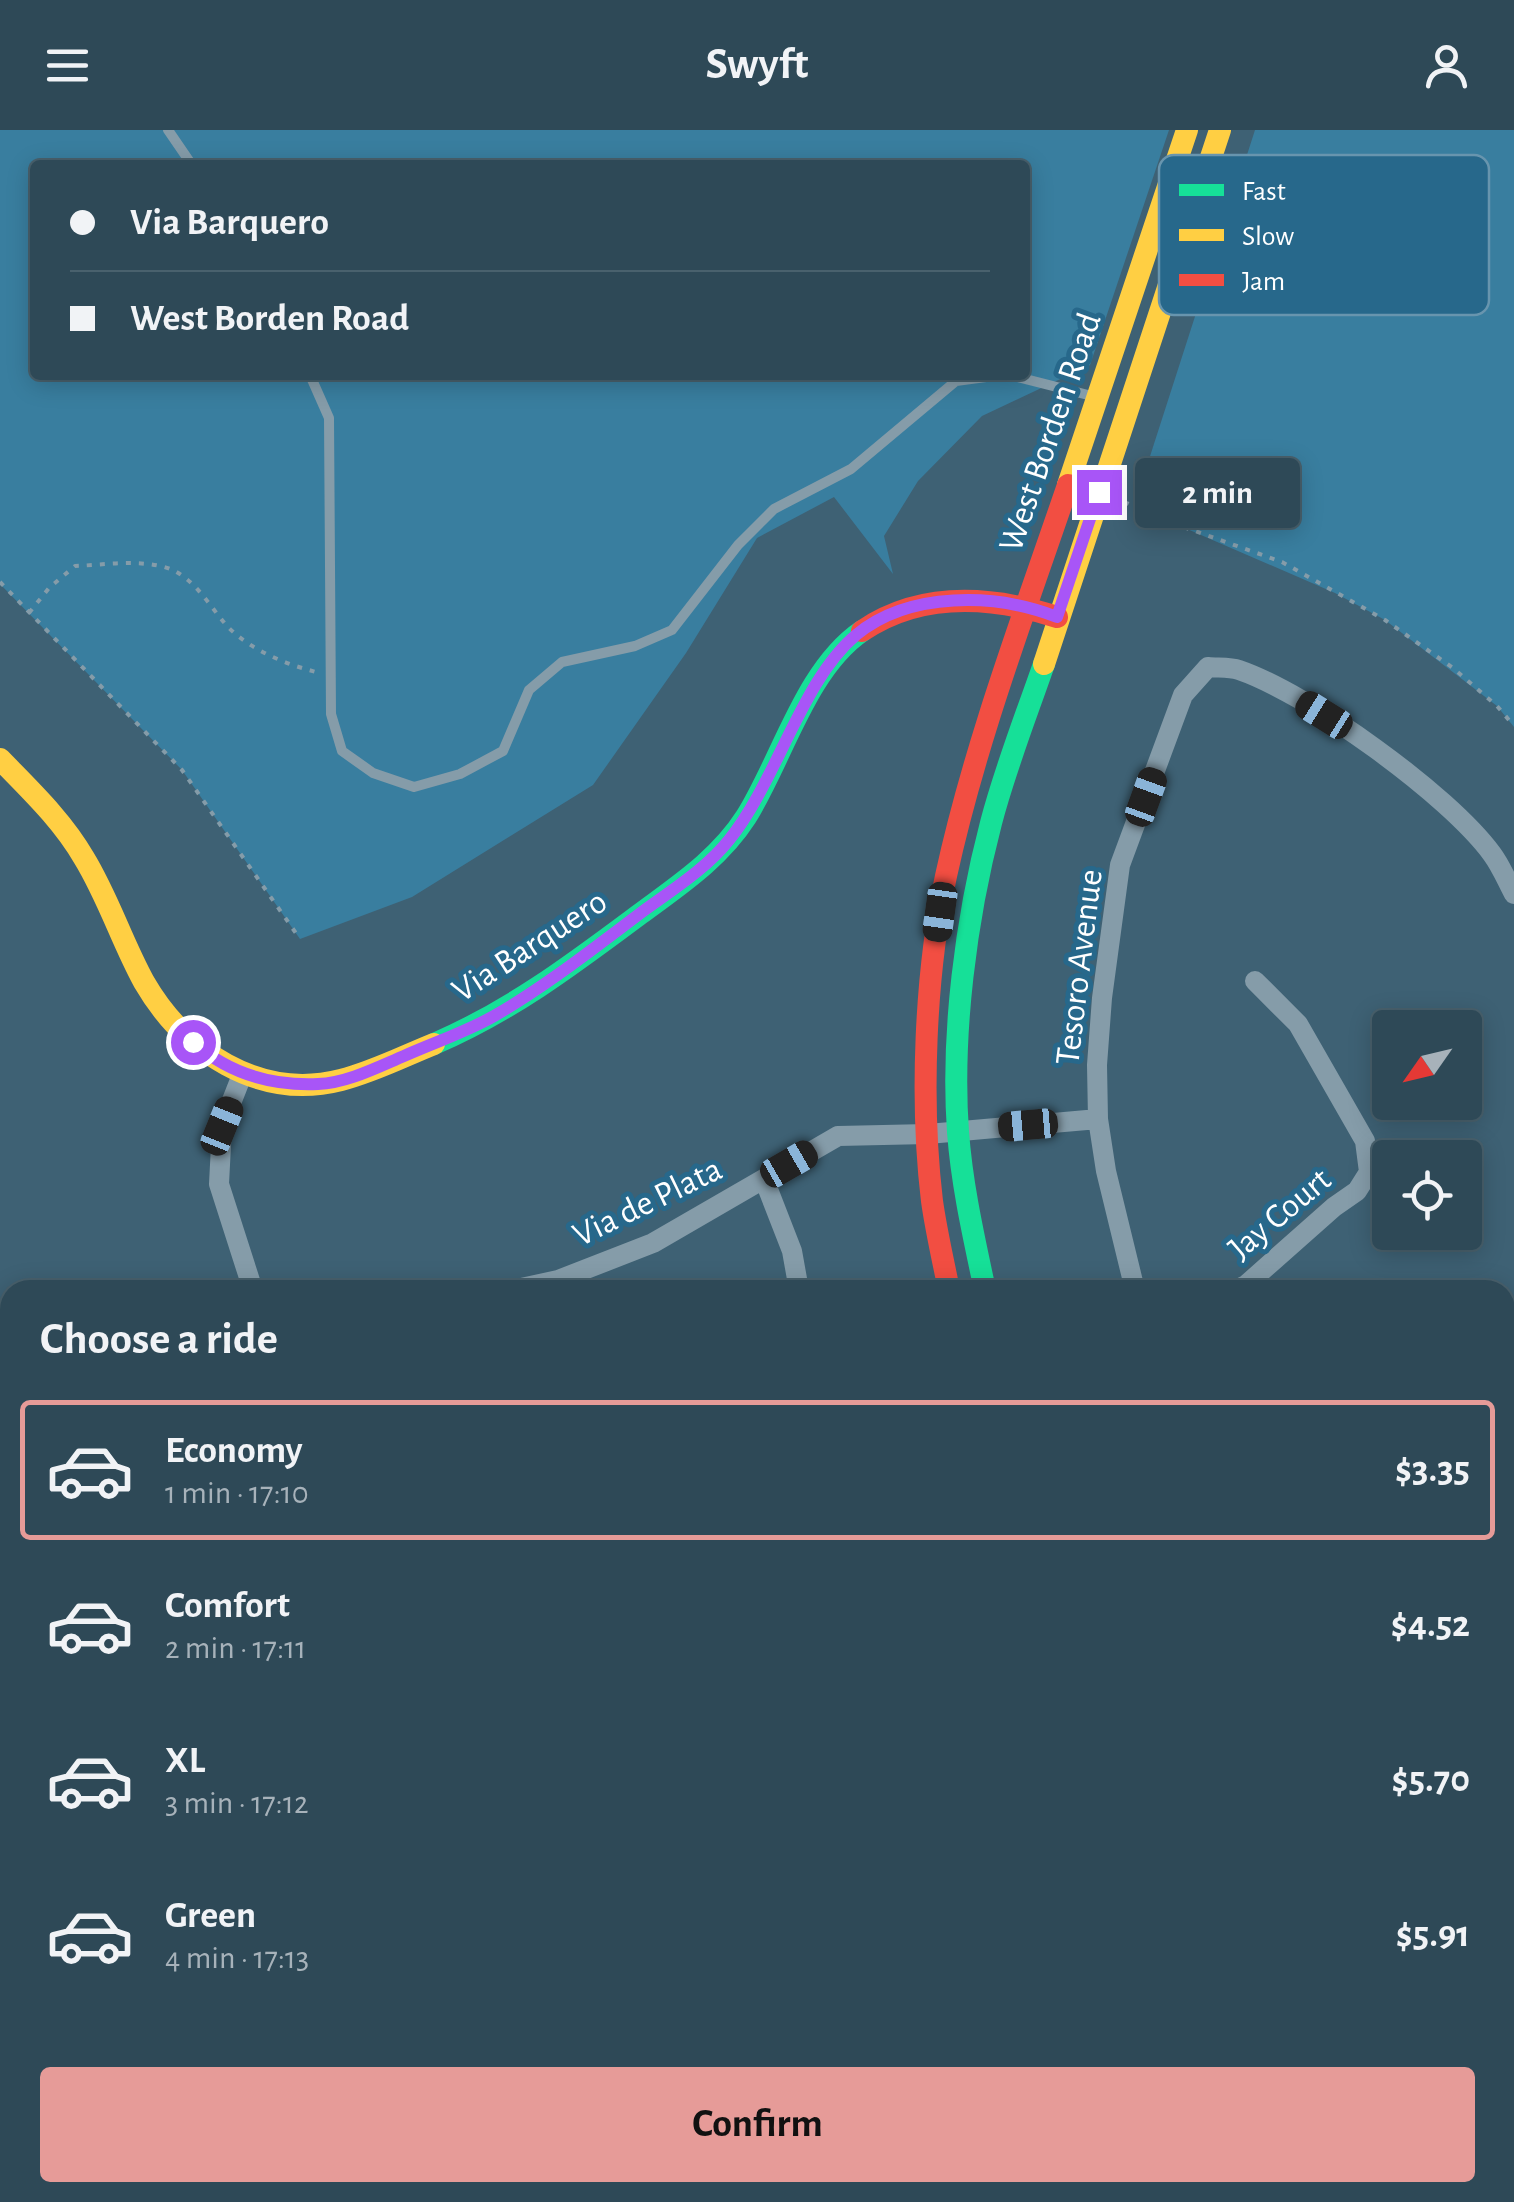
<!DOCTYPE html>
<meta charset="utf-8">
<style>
body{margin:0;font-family:"Alegreya Sans",sans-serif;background:#36505d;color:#f1f3f6;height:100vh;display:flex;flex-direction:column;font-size:38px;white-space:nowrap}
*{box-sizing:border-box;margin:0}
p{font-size:32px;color:#a7b2ba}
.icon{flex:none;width:55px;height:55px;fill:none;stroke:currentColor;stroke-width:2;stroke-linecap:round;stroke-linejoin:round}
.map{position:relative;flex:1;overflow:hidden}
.details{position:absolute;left:0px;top:1150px;width:1515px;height:922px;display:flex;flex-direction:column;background:#2e4957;border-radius:30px 30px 0 0;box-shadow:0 5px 25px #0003,0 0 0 2px #49616d}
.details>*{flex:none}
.banner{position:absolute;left:30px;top:30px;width:1000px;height:220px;border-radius:10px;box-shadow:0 5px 25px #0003,0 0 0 2px #49616d;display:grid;align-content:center;height:220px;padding:0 40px;background:#2e4957}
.needle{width:65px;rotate:236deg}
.tools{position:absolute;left:1372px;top:880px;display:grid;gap:20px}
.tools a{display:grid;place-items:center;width:110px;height:110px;border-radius:10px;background:#2e4957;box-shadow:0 5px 25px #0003,0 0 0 2px #49616d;font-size:50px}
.end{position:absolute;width:45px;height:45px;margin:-22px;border:12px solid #a855f7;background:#fff;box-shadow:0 0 0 5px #fff}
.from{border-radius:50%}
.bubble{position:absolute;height:70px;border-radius:10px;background:#2e4957;box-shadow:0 5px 25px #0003,0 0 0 2px #49616d;font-size:32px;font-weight:700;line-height:70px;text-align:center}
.car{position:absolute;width:30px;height:60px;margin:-30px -15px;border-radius:12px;box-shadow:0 0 8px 2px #0007;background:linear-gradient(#222 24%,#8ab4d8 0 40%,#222 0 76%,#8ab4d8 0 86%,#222 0)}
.banner b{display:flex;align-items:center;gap:35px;height:95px;font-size:38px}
.banner b+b{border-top:2px solid #49616d}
.banner i{width:25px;height:25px;background:#f1f3f6}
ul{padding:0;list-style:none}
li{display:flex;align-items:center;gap:30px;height:140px;margin:0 20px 15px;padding:0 20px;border:5px solid transparent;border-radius:10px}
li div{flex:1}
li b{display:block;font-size:38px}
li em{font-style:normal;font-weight:700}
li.selected{border-color:#e69b98}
li>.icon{width:90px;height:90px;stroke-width:1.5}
h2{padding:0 40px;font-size:45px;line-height:120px}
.primary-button{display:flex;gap:20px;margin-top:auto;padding:20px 40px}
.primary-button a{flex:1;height:115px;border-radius:10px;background:#e69b98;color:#111;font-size:40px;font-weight:700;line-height:115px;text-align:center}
header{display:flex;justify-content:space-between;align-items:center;height:130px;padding:0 40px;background:#2e4957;font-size:45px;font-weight:700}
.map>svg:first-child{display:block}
</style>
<header><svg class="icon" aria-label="menu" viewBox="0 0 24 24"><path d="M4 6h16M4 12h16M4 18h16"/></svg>Swyft<svg class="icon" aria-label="person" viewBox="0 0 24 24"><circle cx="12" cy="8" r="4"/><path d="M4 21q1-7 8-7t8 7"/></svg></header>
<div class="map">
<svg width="1514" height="2072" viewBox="0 0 1514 2072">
<rect width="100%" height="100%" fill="#3e6174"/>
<!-- green -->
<path fill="#397e9f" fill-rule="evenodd" d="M0 0H1169L1090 235 982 286 918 351 884 406 893 444 834 367 757 408 686 523 593 655 412 767 300 809 182 640 0 454ZM35 35H1025V245H35Z
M1255 0H1514V597L1497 576 1385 490 1335 463 1134 376Z"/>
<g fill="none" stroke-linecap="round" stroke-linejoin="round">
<!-- path -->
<path stroke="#859ca9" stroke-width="4" stroke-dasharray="5 8" stroke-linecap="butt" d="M1124 372 1178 395 1282 432 1385 490 1453 538 1497 576 1514 596
M0 452 182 640 300 809
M29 483 49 458 75 436C102 435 133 430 160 436 192 442 208 475 228 497 251 520 285 534 316 542"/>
<!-- lane -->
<path stroke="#859ca9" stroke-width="10" d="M168 0 192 35
M310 245 329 288 331 584 342 621 373 643 414 657 460 644 503 621 529 560 562 532 635 516 672 500 738 415 774 379 851 339 956 251 1001 245
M1010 245 1092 266"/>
<!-- street -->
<path stroke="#859ca9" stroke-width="20" d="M242 945 222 996 219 1054 253 1160
M764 1049 792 1121 799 1160
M512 1160 558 1150 653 1113 838 1006 928 1004 1098 989
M1135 1160 1106 1041 1098 989 1097 935 1102 868 1120 735 1183 565 1208 537C1218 538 1230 537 1239 540 1309 564 1448 664 1492 724 1501 736 1507 751 1514 764
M1236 1160 1246 1155 1334 1077 1357 1061 1369 1042 1365 1011 1298 894 1255 851
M1505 1211 1514 1203
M0 1278 10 1304
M1505 1493 1514 1486
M1505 1768 1514 1762
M0 1833 10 1777
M689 2062 693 2072
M443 2068 494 2062
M243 2072 245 2062
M1013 2072 1032 2062"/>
<!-- fast -->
<path stroke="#16e098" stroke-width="22" d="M434 914C511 881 573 834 640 784 679 755 719 729 746 687 782 630 805 540 862 501
M985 1160C974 1108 962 1056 958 1002 951 904 966 788 991 693 1005 639 1026 586 1044 534"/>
<!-- slow -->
<path stroke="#ffcf43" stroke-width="22" d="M1068 355 1187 0
M1044 534 1220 0
M0 629C30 660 62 690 84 728 108 767 122 812 144 852 184 921 259 971 341 950 373 942 404 926 434 914
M1505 2058 1514 2072
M1469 2062 1475 2072"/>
<!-- jam -->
<path stroke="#f24e42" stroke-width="22" d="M862 501C921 461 992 466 1057 487
M949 1160C943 1130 936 1100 932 1071 920 971 925 844 946 746 975 613 1024 484 1068 355"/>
</g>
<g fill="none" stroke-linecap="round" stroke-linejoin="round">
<!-- route -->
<path stroke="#a855f7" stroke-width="12" d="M193 912C228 943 271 956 318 954 347 953 378 937 404 926 433 913 466 902 494 886 546 856 594 818 642 782 672 760 706 739 729 710 777 651 801 551 856 505 909 461 996 463 1057 487L1099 362"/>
</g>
<g text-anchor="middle" stroke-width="10" stroke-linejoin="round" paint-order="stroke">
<!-- street labels -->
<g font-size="35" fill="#fff" stroke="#27688b">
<text transform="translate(1049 302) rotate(-71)" y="12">West Borden Road</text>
<text transform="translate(529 815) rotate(-33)" y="12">Via Barquero</text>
<text transform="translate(1078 837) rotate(-83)" y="12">Tesoro Avenue</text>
<text transform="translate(647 1071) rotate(-26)" y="12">Via de Plata</text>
<text transform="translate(1279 1083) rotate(-40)" y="12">Jay Court</text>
</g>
</g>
<!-- legend -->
<rect x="1159" y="25" width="330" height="160" rx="15" fill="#27688b" stroke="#6895ae" stroke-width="2.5"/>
<rect x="1179" y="54" width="45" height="12" fill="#16e098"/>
<rect x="1179" y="99" width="45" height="12" fill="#ffcf43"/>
<rect x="1179" y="144" width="45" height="12" fill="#f24e42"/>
<g font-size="28" fill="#fff">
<text x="1242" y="70">Fast</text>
<text x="1242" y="115">Slow</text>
<text x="1242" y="160">Jam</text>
</g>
</svg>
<div class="tools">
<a><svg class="needle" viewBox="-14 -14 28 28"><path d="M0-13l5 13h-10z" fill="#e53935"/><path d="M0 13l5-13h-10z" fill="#a7b2ba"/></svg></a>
<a><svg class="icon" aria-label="locate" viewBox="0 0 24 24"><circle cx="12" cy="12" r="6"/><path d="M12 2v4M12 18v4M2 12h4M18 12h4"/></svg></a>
</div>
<i class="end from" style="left:193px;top:912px"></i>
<i class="end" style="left:1099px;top:362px"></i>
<div class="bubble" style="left:1135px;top:328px;width:165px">2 min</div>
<i class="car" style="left:1324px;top:585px;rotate:302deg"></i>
<i class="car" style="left:1146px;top:667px;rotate:20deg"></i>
<i class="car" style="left:940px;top:782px;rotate:188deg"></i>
<i class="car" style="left:1028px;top:995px;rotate:265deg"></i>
<i class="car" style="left:222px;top:996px;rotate:22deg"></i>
<i class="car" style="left:789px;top:1034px;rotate:60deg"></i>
<div class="banner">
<b><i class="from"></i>Via Barquero</b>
<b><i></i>West Borden Road</b>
</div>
<section class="details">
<h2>Choose a ride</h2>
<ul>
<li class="selected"><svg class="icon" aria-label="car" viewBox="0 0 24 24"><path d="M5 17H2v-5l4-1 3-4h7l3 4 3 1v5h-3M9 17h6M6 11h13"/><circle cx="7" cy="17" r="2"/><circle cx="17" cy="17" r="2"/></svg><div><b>Economy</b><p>1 min · 17:10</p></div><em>$3.35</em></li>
<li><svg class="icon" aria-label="car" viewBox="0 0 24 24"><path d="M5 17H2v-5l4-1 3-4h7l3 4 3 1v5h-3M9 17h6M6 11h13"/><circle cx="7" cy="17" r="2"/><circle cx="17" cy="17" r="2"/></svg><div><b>Comfort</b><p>2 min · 17:11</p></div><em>$4.52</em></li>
<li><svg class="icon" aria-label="car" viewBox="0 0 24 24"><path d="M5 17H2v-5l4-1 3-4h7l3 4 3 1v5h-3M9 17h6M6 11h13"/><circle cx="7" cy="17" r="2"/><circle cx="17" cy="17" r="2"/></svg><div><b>XL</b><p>3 min · 17:12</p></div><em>$5.70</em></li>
<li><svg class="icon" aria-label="car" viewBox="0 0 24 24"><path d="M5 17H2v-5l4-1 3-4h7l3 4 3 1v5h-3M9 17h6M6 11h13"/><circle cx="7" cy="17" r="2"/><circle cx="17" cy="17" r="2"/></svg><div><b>Green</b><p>4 min · 17:13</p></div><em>$5.91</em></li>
</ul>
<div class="primary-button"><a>Confirm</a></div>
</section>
</div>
